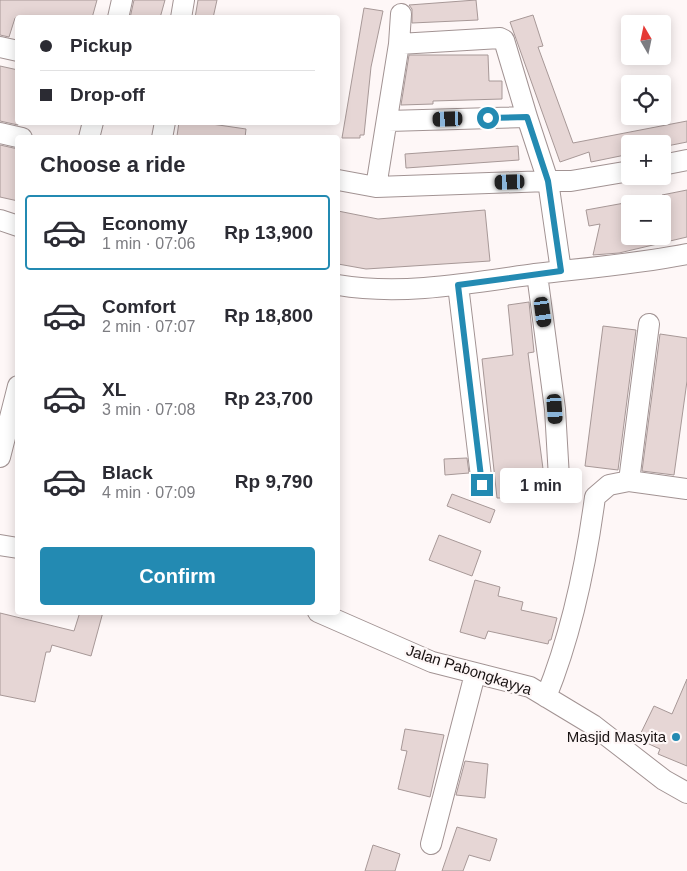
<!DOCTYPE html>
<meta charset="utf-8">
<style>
body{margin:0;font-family:Helvetica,sans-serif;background:#f2f2f3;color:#2b2b33;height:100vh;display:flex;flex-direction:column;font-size:19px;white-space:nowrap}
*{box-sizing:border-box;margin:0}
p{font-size:16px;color:#7c7c81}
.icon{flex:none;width:28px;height:28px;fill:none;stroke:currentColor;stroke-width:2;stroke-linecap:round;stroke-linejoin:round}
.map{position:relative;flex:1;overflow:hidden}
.side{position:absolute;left:15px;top:135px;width:325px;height:480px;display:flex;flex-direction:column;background:#fff;border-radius:5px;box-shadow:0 2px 12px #0003}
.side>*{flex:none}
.banner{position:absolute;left:15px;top:15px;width:325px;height:110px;border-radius:5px;box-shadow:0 2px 12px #0003;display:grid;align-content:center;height:110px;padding:0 25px;background:#fff}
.needle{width:32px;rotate:351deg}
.buttons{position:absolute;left:621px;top:15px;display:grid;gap:10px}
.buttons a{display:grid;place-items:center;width:50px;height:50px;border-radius:5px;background:#fff;box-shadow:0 2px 12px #0003;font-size:25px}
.end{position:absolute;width:22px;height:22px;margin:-11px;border:6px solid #238ab2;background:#fff;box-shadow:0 0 0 2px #fff}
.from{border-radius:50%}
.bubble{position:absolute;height:35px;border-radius:5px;background:#fff;box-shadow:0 2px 12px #0003;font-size:16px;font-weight:700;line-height:35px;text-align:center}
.car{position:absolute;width:15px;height:30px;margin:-15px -8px;border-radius:6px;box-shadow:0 0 4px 1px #0007;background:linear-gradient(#222 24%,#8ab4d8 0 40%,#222 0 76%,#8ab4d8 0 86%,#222 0)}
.banner b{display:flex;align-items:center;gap:18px;height:48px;font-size:19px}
.banner b+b{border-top:1px solid #e1e1e2}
.banner i{width:12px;height:12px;background:#2b2b33}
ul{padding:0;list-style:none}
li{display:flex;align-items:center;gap:15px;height:75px;margin:0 10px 8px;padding:0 15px;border:2px solid transparent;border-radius:5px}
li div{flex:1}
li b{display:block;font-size:19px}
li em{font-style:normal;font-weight:700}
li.on{border-color:#238ab2}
li>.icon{width:45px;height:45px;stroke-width:1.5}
h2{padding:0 25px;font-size:22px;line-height:60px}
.action{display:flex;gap:10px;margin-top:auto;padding:10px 25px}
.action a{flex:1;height:58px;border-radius:5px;background:#238ab2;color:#fff;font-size:20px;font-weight:700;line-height:58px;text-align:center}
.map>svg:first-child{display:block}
</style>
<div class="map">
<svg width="687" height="871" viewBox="0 0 687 871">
<rect width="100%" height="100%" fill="#fef7f7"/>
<!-- building -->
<path fill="#e6d6d5" stroke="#a79897" d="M0 0H97L92 18H15L9 37 0 35Z
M134 0H165L160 18H130Z
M198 0H217L213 18H195Z
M476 0 478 20 412 23V9L409 5Z
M364 8 383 11 371 67 364 135H360V138H342Z
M533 15 543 46 538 47 573 143 687 121V142L662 147V144H630V154L591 162 589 152 560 162 510 22Z
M409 55H488L489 81H502V99L433 101V104L401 105Z
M0 66 18 70V125L0 121Z
M179 122H198L246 129 245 138 177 136Z
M0 145 18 149V201L0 197Z
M518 146 519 160 406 168 405 154Z
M687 190V237L619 253 593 255 600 224 589 226 586 210 630 202V236H662V195Z
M485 210 490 261 366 269 338 264V211L378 219Z
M529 302 534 352 528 353 546 492 517 496V498H497L482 359 513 355 508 305Z
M603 326 636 330 618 470 585 466Z
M660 334 687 338V381L674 475 642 471Z
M467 458 469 473 445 475 444 459Z
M452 494 495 510 490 523 447 506Z
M439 535 481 551 472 576 429 560Z
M475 580 500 587 498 596 523 602 521 610 557 618 551 640H549L548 644 488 631 485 639 460 632Z
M80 612H103L91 656 52 645 50 652H46L35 702 0 695V613L74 631Z
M687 679V766L658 754 660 749 638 739 654 706 672 714Z
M405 729 444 735 430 797 398 789 407 751 401 750Z
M465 761 488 764 485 798 456 795Z
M457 827 497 839 490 861 469 855 463 871H442Z
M373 845 400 854 395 871H365Z"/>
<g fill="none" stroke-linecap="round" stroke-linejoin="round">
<!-- minor casing -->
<g stroke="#a29393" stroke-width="22">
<path id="minor" d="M118 18 122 0
M181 18 184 0
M399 44 401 14
M0 47 18 51
M527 117 548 181H571L630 171
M0 133 22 138
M89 138 93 122
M162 138 165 122
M662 165 687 160
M338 180 376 187 399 44 500 38 504 40 527 117 388 121
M376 187 548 181 561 271
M0 220 18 226
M537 274 555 409 559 478
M338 285C402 296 471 283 535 274 586 268 637 264 687 254
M458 285 482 485
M0 457 18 386
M629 481 649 324
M0 545 18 548
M318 612 432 662 530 687 593 725 664 780 687 793
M546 697C572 633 586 565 595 497L609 485 629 481 687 489
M431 844 475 674"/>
</g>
<!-- minor -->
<use href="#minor" stroke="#fff" stroke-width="20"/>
</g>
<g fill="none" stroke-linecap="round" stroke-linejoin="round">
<!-- route -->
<path stroke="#238ab2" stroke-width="6" d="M482 485 458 285 561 271 548 181 527 117 488 118"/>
</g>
<!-- markers -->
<circle fill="#238ab2" stroke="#fef7f7" stroke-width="2" cx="676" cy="737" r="5"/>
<g text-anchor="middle" stroke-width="4.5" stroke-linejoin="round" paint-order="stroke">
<!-- street labels -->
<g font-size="15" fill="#191313" stroke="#fef7f7">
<text transform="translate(469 670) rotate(18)" y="5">Jalan Pabongkayya</text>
</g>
<!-- poi labels -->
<g font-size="15" fill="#191313" stroke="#fef7f7" text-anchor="end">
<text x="666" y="742">Masjid Masyita</text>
</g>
</g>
</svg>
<div class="buttons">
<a><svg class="needle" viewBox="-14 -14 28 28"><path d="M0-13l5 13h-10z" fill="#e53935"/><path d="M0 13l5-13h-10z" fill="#7c7c81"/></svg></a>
<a><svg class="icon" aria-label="locate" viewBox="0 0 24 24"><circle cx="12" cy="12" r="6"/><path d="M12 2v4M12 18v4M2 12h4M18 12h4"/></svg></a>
<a>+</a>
<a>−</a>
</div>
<i class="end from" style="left:488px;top:118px"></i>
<i class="end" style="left:482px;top:485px"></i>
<div class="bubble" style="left:500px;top:468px;width:82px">1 min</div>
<i class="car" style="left:448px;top:119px;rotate:268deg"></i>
<i class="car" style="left:510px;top:182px;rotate:268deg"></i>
<i class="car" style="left:543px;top:312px;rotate:172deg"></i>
<i class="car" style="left:555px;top:409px;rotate:176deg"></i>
<div class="banner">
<b><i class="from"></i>Pickup</b>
<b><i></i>Drop-off</b>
</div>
<section class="side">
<h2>Choose a ride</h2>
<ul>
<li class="on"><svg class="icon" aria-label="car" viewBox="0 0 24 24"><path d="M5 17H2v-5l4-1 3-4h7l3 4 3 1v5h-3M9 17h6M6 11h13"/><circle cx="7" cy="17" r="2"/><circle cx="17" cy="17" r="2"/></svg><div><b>Economy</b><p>1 min · 07:06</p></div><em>Rp 13,900</em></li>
<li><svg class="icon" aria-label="car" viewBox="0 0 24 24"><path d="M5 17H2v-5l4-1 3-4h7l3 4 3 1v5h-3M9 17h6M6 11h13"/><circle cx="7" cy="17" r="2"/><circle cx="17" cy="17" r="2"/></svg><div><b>Comfort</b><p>2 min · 07:07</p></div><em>Rp 18,800</em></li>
<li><svg class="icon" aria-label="car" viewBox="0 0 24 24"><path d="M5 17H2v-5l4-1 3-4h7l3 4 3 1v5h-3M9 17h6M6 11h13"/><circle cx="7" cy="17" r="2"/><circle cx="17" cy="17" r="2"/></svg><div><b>XL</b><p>3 min · 07:08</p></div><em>Rp 23,700</em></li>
<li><svg class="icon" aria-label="car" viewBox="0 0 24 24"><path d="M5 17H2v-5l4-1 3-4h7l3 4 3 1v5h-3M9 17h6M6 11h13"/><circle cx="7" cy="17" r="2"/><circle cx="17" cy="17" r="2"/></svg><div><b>Black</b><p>4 min · 07:09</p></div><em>Rp 9,790</em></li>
</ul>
<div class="action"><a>Confirm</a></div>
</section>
</div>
